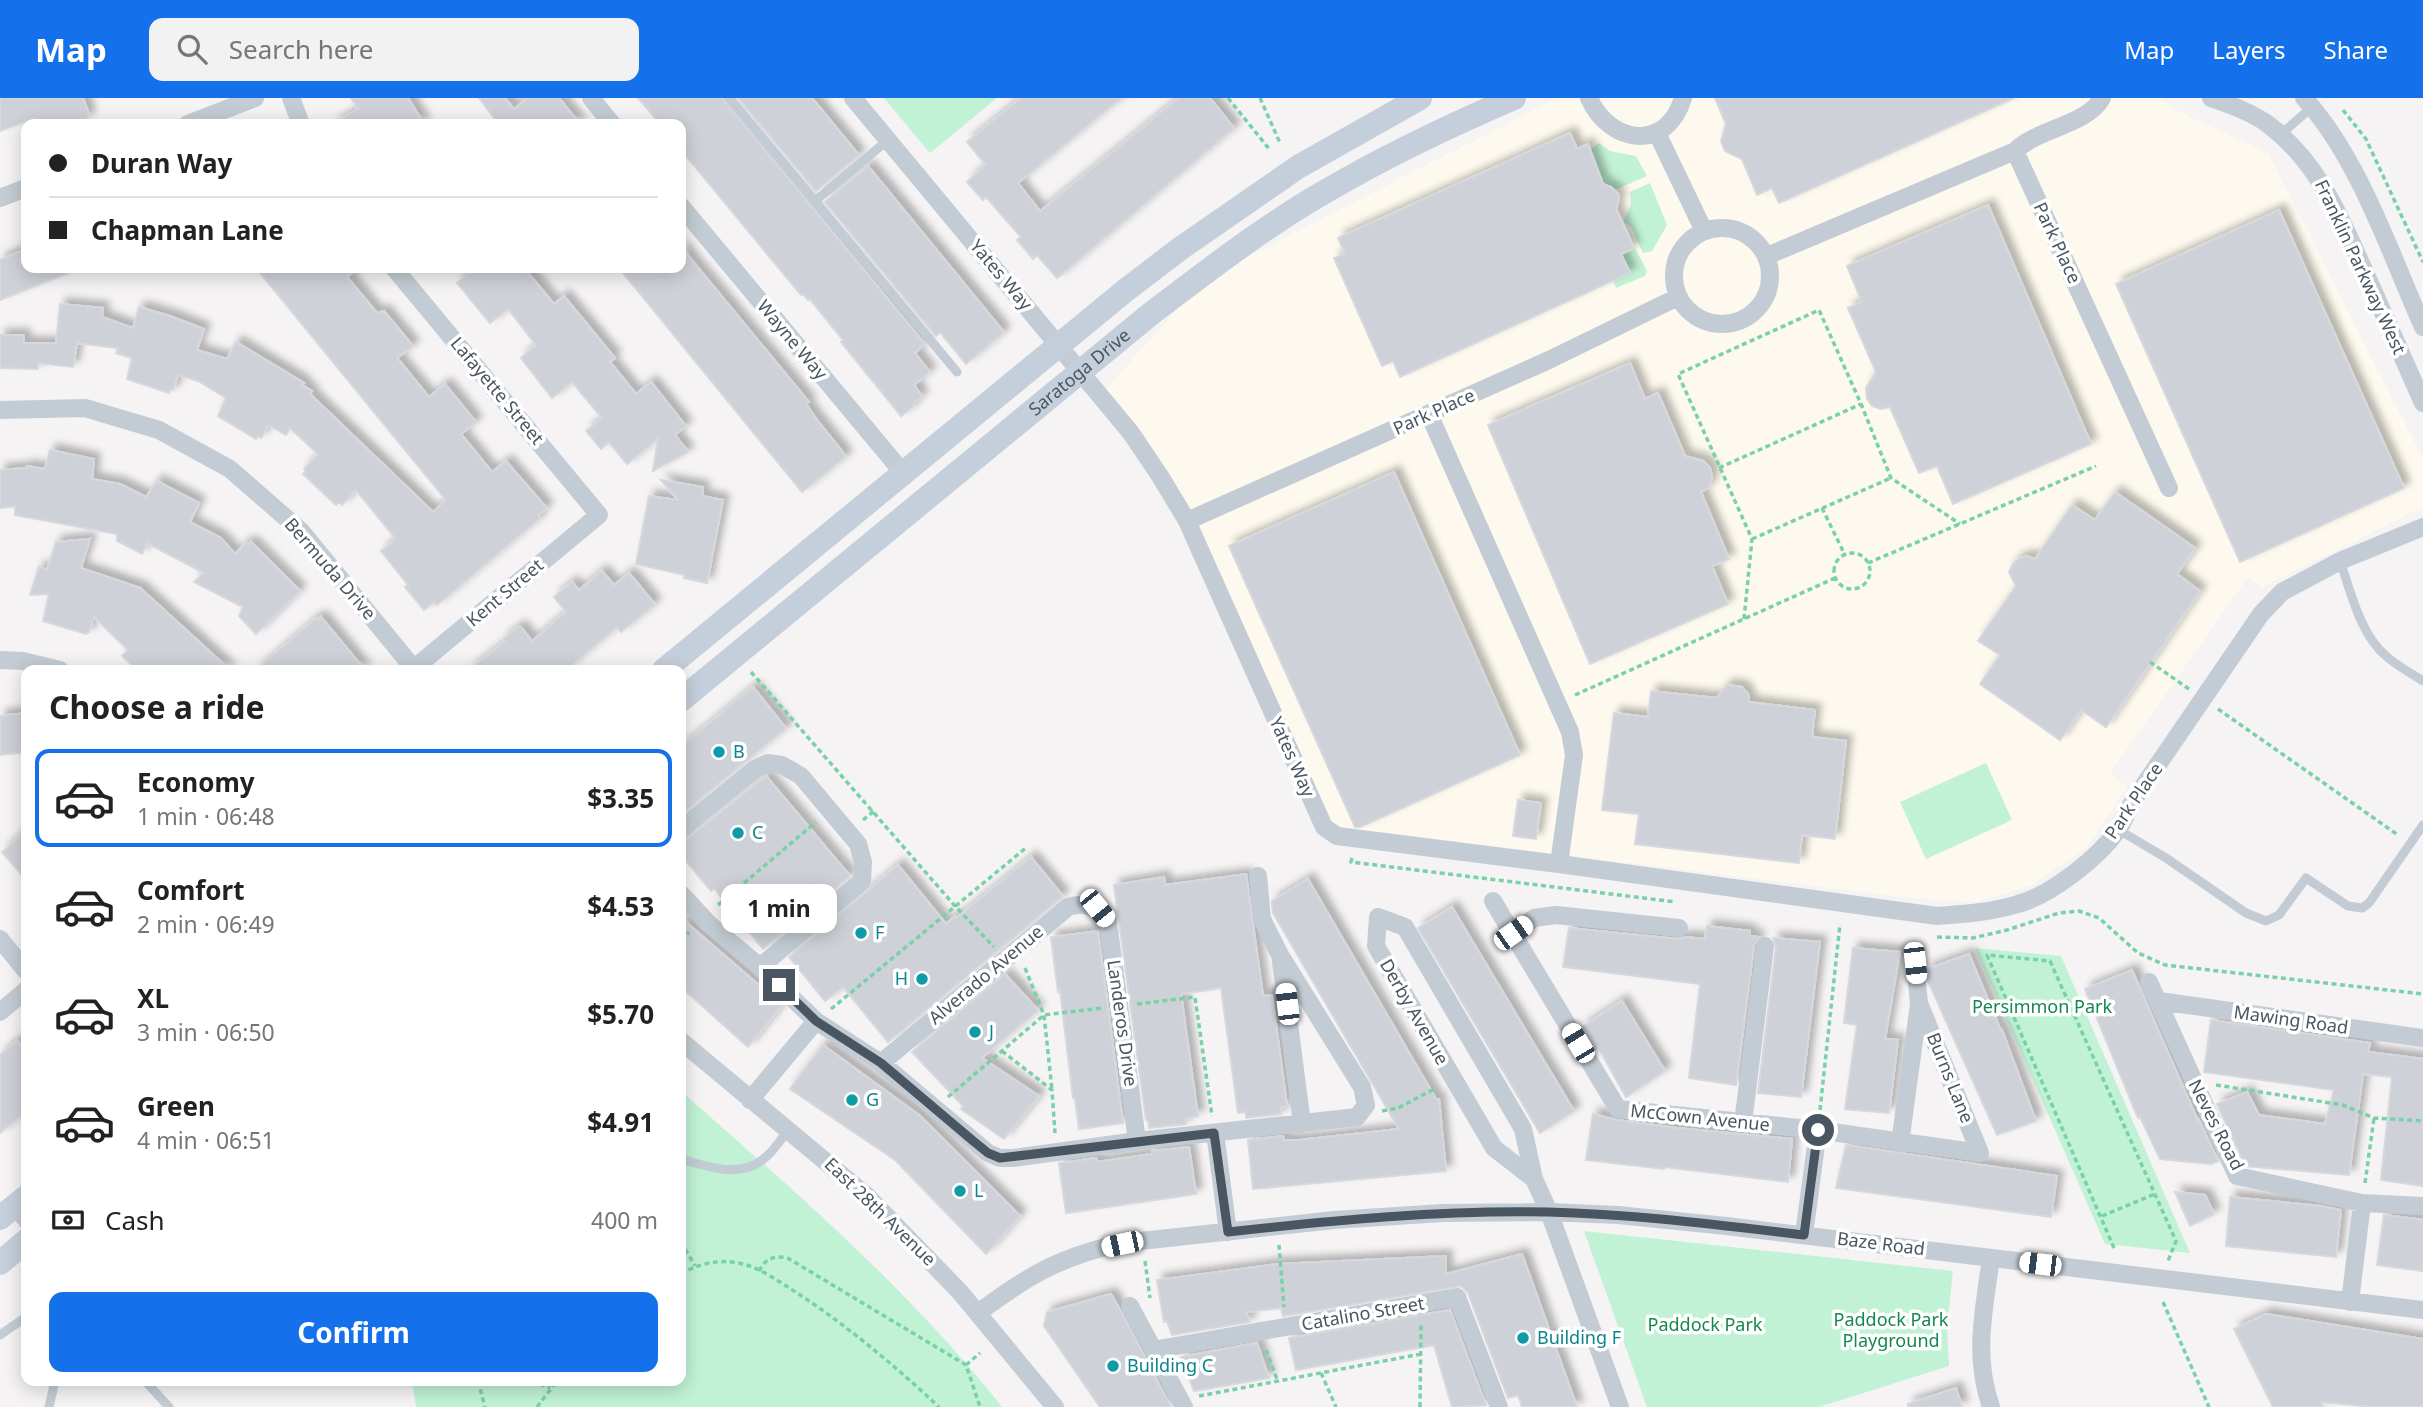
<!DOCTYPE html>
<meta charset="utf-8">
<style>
body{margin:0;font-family:"Noto Sans",sans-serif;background:#f2f2f2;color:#222;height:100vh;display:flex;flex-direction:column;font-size:26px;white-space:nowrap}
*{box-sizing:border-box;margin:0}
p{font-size:23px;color:#767676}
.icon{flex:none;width:38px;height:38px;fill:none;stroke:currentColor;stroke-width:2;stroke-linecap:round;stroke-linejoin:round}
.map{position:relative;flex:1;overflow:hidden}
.drawer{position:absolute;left:21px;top:567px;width:665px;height:721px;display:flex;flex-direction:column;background:#fff;border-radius:14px;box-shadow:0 4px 18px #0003}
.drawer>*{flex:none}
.hud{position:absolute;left:21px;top:21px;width:665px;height:154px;border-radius:14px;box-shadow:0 4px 18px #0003;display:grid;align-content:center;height:154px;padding:0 28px;background:#fff}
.end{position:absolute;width:32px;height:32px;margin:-16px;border:9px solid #495561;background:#fff;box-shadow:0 0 0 4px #fff}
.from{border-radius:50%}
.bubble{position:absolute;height:49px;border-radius:14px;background:#fff;box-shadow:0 4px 18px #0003;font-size:23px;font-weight:700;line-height:49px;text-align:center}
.car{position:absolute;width:21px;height:42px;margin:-21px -10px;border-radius:9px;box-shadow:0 0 5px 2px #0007;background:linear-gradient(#fff 24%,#345 0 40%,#fff 0 76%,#345 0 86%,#fff 0)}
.hud b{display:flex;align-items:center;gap:24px;height:66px;font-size:26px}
.hud b+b{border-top:2px solid #e0e0e0}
.hud i{width:18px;height:18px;background:#222}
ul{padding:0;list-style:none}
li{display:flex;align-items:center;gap:21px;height:98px;margin:0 14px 10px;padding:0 14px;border:4px solid transparent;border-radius:14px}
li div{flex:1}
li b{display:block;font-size:26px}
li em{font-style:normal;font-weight:700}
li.on{border-color:#1570ec}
li>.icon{width:63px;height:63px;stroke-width:1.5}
h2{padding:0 28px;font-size:32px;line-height:84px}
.pay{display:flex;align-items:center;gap:18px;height:77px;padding:0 28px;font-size:26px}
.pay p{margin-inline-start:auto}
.button{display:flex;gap:14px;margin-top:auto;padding:14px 28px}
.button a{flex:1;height:80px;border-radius:14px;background:#1570ec;color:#fff;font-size:28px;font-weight:700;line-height:80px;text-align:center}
header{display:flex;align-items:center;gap:42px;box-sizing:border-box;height:98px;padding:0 35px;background:#1570ec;color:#fff}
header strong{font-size:33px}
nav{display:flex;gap:38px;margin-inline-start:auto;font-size:24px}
.search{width:490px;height:63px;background:#f2f2f2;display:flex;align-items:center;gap:18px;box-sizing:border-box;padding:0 24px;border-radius:14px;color:#767676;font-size:26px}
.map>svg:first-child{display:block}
</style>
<header>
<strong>Map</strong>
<div class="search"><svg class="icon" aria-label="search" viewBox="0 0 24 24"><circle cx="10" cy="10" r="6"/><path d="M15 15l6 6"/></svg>Search here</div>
<nav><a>Map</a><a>Layers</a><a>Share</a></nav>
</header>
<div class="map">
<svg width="2423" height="1309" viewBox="0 0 2423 1309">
<defs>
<filter id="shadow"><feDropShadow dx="6" dy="-6" stdDeviation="3.5" flood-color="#0004"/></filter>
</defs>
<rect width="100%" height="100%" fill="#f5f3f3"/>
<!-- commercial -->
<path fill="#fdf9ee" d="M1557 0H2159L2182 15 2268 55 2423 361V409L2262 489 2248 479 2110 675 2127 689 2086 750 2030 788 1976 804 1911 800 1335 728 1106 291 1204 181Z"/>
<!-- green -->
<path fill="#c1f2d5" d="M884 0H997L930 55Z
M1599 45 1610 53 1636 58 1647 78 1615 92 1603 87 1590 52Z
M1650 85 1667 127 1652 153 1643 155 1631 129 1626 125H1623L1631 106 1630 94Z
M1624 128 1647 173 1645 178 1616 190 1613 182 1631 175 1621 156 1634 150Z
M1986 665 2012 722 1926 761 1900 704Z
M1975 850 2061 858 2190 1155 2105 1146Z
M681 993C794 1093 908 1190 1002 1309H416L412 1283H681Z
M1584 1133 1953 1173 1947 1230 1949 1268 1819 1309H1647Z"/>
<!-- building -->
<path fill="#ced1d7" stroke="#d6d8de" stroke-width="2" filter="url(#shadow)" d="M0 0H83L89 16 87 17 88 20 73 26H37L34 20 0 33Z
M351 0H408L424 26H333L358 11Z
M479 0H505L514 11 528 0H559L580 26H495L497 24Z
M638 0H722L925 246 915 255 930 274 914 287 922 298 913 306 914 308 901 318 841 244 843 242 810 201 808 202 803 196 801 197 681 52V26H660Z
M738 0H812L859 57 816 93Z
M1021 0H1121L1018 85 1040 113 1179 0H1210L1234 30 1057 180 1037 157 1033 161 1017 142 1021 139 986 99 983 102 967 84 986 67 967 44Z
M1715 0H2014L1779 105 1772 90 1757 97 1742 61 1725 53 1721 43 1726 26Z
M1570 35 1577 51 1588 46 1603 86 1611 89 1618 96 1619 101 1616 111 1634 150 1621 156 1630 175 1400 279 1393 263 1382 268 1334 160 1345 156 1338 140Z
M868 68 1004 234 966 266 940 234 936 238 825 104Z
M1988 107 2091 346 1953 406 1937 368 1919 375 1890 309 1881 311 1872 308 1867 301 1866 290 1876 274 1848 210 1862 204 1847 168Z
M2279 112 2404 390 2240 464 2116 186Z
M681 149 809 304 806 306 817 322 846 358 802 394 619 170H681Z
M26 151V170L78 171 0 202V162Z
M256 170H358L347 179 377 215 384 213 413 248 397 260 429 299 445 286 476 324 461 336 492 374 506 363 547 410 538 417 540 420 437 507 434 504 424 512 405 489 408 487 381 453 396 441 356 392 342 407 339 404 336 407 303 376 306 373 304 371 318 356 290 330 286 337 268 327 261 340 258 338 256 341 218 318 226 300 198 283 178 277 173 292 170 291 169 295 127 281 132 260 116 255 118 250 77 245 73 269 38 265V271L0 270V237H24V245H56L60 206 103 210 102 219 133 230 139 209 170 218 204 231 197 252 227 261 236 244 304 285 302 287 312 293 310 296 433 414 446 402Z
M476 170H524L554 206 564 198 615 260 610 264 636 296 651 284 667 304 686 328 675 337 688 354 653 373 658 341 627 366 609 344 601 351 586 333 602 320 572 284 552 300 521 260 536 247 508 211 490 225 457 185Z
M1630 265 1645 301 1658 295 1685 358 1703 363 1710 370 1712 379 1709 389 1701 394 1729 461 1712 468 1728 506 1590 566 1488 327Z
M50 352 94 361 92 381 120 386 146 399 157 383 199 405 190 424 221 440 235 456 246 445 248 447 251 444 300 493 256 536 239 518 243 509 194 484 204 475 147 445 142 456 117 443V436L15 417V408L0 410V372L26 370 27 368 45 371Z
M1394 374 1520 657 1360 729H1355L1229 448Z
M661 382 703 389 702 398 723 402 707 485 684 480 685 477 636 466 649 398 678 402Z
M2115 394 2195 450 2177 476 2200 493 2106 629 2081 612 2060 642 1980 586 2000 557 1978 543 2016 488 2009 474 2013 466 2018 461 2027 458 2035 461 2072 407 2095 422Z
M90 441 81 470 140 490 230 572H137L122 558 128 552 94 519 89 534 86 536 43 523 49 496 30 497 39 469 47 472 56 444Z
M602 473 614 487 629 475 655 506 621 534 617 529 566 572H469L505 543 503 541 518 529H521L532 543 566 514 554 499 572 484 579 492Z
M321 519 365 572H256L316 520 318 522Z
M1727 587 1742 589 1748 596 1749 604 1815 612 1812 639 1846 643 1835 741 1802 737 1799 765 1635 746 1639 716 1602 712 1614 615 1648 619 1651 593 1717 600Z
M753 589 786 630 681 717V649Z
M26 615V654L0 657V618Z
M766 678 850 778 763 851 714 790 711 793 681 757V742L688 740Z
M1518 702 1541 705 1536 741 1513 738Z
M26 733V782L2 754Z
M1031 759 1063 798 888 944 843 889 825 903 789 859 898 767 946 826 955 818 956 820Z
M1246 776 1263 898 1272 897 1287 1008 1281 1009V1016L1246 1020V1014L1238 1015 1221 890 1181 896 1198 1018 1185 1020 1186 1026 1149 1030 1148 1022H1146L1114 787 1164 779 1165 787Z
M1308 781 1436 1001H1439L1446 1073 1253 1091 1248 1042 1283 1038 1284 1042H1299L1399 1031 1273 815 1272 803Z
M1452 809 1574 1013 1540 1035 1418 830Z
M681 820 782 907 748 949 681 889Z
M1707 828 1750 833V838L1759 839 1754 847 1736 987 1689 980 1700 886 1563 869 1569 830 1678 841 1686 839 1705 841Z
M1098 833 1123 1025 1079 1031 1075 1000H1073L1060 892 1058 894 1051 839Z
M1773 840 1820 844 1801 999 1758 995 1776 849Z
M1853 850 1900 854 1885 941 1898 942 1889 1015 1845 1011 1857 927 1844 925Z
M1969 856 2001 933 2002 932 2036 1023 1997 1037 1928 883 1927 871Z
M2132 872 2198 1023V1020L2218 1063 2211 1066 2160 1061 2140 1019 2138 1020 2085 891Z
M1005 876 1038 912 982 960 1039 998 1004 1041 961 1011 963 1008 912 954Z
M1622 903 1665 973 1626 999 1598 949 1595 951 1582 929Z
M2211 922 2370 945 2368 954 2423 961V1088L2381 1082 2392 979 2363 976 2349 1077 2245 1068 2217 1006 2247 994 2259 1017 2325 1026 2334 992 2204 974Z
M17 943 26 953V1013L0 1035V957Z
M823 947 919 1017 1020 1118 986 1156 895 1062 790 991Z
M1593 1016 1617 1022 1677 1030 1792 1041 1788 1084 1664 1069V1071L1586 1062Z
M1846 1047 2057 1078 2051 1119 1836 1090Z
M1189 1049 1196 1096 1066 1115 1059 1065 1096 1060 1097 1064 1152 1056V1053Z
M2175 1094 2205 1097 2214 1116 2190 1128Z
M2230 1099 2321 1108 2341 1112 2336 1159 2226 1148Z
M2384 1117 2423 1122V1173L2377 1167Z
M1522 1156 1577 1309H1522L1518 1297 1508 1300 1468 1195 1461 1188 1283 1218 1281 1210 1246 1214 1250 1224 1172 1237 1167 1223 1164 1224 1157 1182 1278 1166 1446 1158V1176Z
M1111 1196 1119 1210 1171 1309H1100L1044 1228 1047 1214Z
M1450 1212 1486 1307 1452 1309 1434 1247 1296 1272 1289 1240Z
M2266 1216 2423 1241V1309H2373L2321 1304 2323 1309H2273L2234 1231Z
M1257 1245 1269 1280 1194 1293 1181 1259Z
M1956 1290 1962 1309H1908V1306Z"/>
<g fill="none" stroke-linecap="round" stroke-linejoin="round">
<!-- path -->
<path stroke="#78d1a7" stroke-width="3.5" stroke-dasharray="5 3.5" stroke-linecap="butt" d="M1228 0 1270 52
M1260 0 1280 45
M2343 12 2366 41 2423 164
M1719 370 1861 306
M1822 410 1845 457
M1752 441 1891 380
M1834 473a18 18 0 1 1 36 0a18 18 0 1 1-36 0Z
M1868 465 2096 368
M1744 521 1752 441 1678 276 1819 212 1861 306 1891 380 1960 426
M2150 564 2189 591
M751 574 955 808 994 849
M1575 597 1835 480
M2218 611 2398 737
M863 722 874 713
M1352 760 1351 764 1676 804
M718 807 816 724
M1937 839 1973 840 2007 832 2059 815 2079 813 2099 820 2138 855 2165 867 2423 896
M681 842 689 834
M1025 870 1044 917 1052 992
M1137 906 1195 899 1212 1018
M831 911 1027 749
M1002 953 1052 992 1055 1035
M2216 987 2343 1007 2374 1020 2423 1023
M948 999 1044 917 1102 910
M1820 1012 1840 826
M1382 1013 1398 1010 1436 990
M2365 1085 2374 1020
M2102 1118 2155 1096
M681 1144 695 1168
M1279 1147 1284 1209
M2114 1150 1987 857 2050 863 2176 1143 2168 1163
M1145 1163 1150 1200
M759 1173C766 1160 772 1159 786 1159L966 1267 980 1309
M681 1176C698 1166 718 1161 738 1165 757 1168 775 1181 791 1191 844 1225 893 1266 939 1309
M2163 1204 2209 1309
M1266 1252 1278 1284
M966 1267 980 1255
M1321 1275 1336 1309
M478 1283 485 1309
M532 1283 550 1290
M1199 1298 1421 1256
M537 1309 557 1283
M1420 1309 1421 1225"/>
<!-- service -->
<path stroke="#c3ccd4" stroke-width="9" d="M729 0 957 274
M2280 37 2312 9
M815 103 888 42
M2340 463C2351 494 2360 536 2386 558 2397 568 2411 575 2423 583
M2119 732 2166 760 2246 815 2266 823 2279 817 2306 780 2348 808 2362 810 2369 805 2423 727
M681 1061C709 1069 742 1082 767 1058 775 1051 781 1041 788 1032
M13 1112 26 1129
M0 1237 26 1219
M145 1283 169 1309
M49 1309 55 1283"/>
<!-- minor -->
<path stroke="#c3ccd4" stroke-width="18" d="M291 0 301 26
M591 0 612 26
M853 0 1131 335 1160 378 1187 423 1324 729 1337 738 1559 766 1574 657 1570 634 1429 316
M1589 0C1610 47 1667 54 1683 0
M2211 0C2231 7 2253 15 2269 27 2322 68 2342 124 2369 183 2387 224 2405 264 2423 305
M2304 0C2359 60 2390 155 2423 229
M188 26 255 0
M1657 35 1704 133
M2015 53 2169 390
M0 100 26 90
M681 108 904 376
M1674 178a48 48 0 1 1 96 0a48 48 0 1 1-96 0Z
M1767 158 2015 53C2038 30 2086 28 2102 0
M394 170 599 417 412 572
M0 312 85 310 159 332 230 371 301 433 415 572
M1187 423 1549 262 1678 199
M0 562 23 563 60 572
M681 731 755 671 768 665 782 667 801 678 858 746 863 764 862 783 760 869
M1559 766 1937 818C1965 816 1992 814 2018 806 2051 797 2098 760 2118 732 2124 723 2128 712 2133 703L2261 516 2282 494 2340 463 2423 429
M681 796 708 825 760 869 816 923 881 965 988 1055 1000 1060H1013L1137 1043 1357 1019 1366 1007 1362 989 1280 857 1262 821 1258 778
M1493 803 1618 1011 1818 1032 1980 1055 1919 905 1915 865
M1513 835 1534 820 1556 817 1679 830
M0 841 26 873
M1281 864 1302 1026
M2149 884 2237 1078 2362 1105 2423 1108
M2159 903 2423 940
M0 914 26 892
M681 943 868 1099 960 1194 1055 1309
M881 965 1068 809C1087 803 1095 809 1108 824L1137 1043
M750 1002 816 923
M1743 1025 1765 848
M1215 1035 1228 1134
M1900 1045 1919 906
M1534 1081 1494 1050 1376 848 1378 819 1405 829 1523 1031 1534 1081 1549 1114 1620 1309
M1804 1137 1818 1032
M2350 1204 2362 1105
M1130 1208 1184 1309
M978 1215C1029 1177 1059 1159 1122 1145L1334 1122 1443 1115 1549 1114 1618 1117 1726 1128 2423 1212
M1153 1252 1457 1199 1499 1309
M1991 1309C1973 1257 1984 1213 1991 1160"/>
<!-- secondary -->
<g stroke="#c5cfdb" stroke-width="24">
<path d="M664 572 1126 192 1181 150 1298 69 1420 0"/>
<path id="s1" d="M681 602 1153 214C1209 172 1266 127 1328 92 1388 57 1451 27 1514 0"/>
<path d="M0 1120 26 1099"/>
<path d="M0 1165 26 1143"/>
</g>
</g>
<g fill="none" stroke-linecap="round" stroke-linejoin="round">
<!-- route -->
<path stroke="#495561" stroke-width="9" d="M779 887 816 923 881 965 972 1042 988 1055 1000 1060 1214 1035 1228 1134C1335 1122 1441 1112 1548 1114 1634 1116 1719 1127 1804 1137L1818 1032"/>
</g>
<!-- markers -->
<g fill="#0f9aa8" stroke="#fff" stroke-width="2.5">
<circle cx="719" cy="654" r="7"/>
<circle cx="738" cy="735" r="7"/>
<circle cx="861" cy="835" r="7"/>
<circle cx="922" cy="881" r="7"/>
<circle cx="975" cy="934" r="7"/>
<circle cx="852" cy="1002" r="7"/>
<circle cx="960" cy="1093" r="7"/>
<circle cx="1523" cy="1240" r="7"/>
<circle cx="1113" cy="1268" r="7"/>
</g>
<g text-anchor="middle" stroke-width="7" stroke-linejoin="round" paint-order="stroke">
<!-- street labels -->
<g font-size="18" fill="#495561" stroke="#fff">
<text transform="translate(2057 145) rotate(65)" y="6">Park Place</text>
<text transform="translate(2360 169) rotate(65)" y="6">Franklin Parkway West</text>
<text transform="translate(1001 177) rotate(50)" y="6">Yates Way</text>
<text transform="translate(792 242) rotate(50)" y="6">Wayne Way</text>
<text dy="6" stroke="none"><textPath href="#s1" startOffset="516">Saratoga Drive</textPath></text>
<text transform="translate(497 293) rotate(50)" y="6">Lafayette Street</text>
<text transform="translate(1434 314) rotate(-24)" y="6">Park Place</text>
<text transform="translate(330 471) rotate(49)" y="6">Bermuda Drive</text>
<text transform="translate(505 495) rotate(-40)" y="6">Kent Street</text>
<text transform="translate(1292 659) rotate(66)" y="6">Yates Way</text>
<text transform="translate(2134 703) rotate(-56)" y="6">Park Place</text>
<text transform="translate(986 877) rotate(-40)" y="6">Alverado Avenue</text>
<text transform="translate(1414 914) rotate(60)" y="6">Derby Avenue</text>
<text transform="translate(2291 922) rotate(8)" y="6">Mawing Road</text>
<text transform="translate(1122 925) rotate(82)" y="6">Landeros Drive</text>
<text transform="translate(1950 980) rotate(68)" y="6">Burns Lane</text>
<text transform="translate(1700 1020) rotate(6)" y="6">McCown Avenue</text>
<text transform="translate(2216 1027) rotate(63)" y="6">Neves Road</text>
<text transform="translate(880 1114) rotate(44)" y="6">East 28th Avenue</text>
<text transform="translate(1881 1146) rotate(7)" y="6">Baze Road</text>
<text transform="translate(1363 1216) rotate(-10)" y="6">Catalino Street</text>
</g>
<!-- culture labels -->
<g font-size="18" fill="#0d838f" stroke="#fff" text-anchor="start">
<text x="733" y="660">B</text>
<text x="752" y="741">C</text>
<text x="875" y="841">F</text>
<text x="908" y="887" text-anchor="end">H</text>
<text x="989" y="940">J</text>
<text x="866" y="1008">G</text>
<text x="974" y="1099">L</text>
<text x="1537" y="1246">Building F</text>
<text x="1127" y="1274">Building C</text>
</g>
<!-- park labels -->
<g font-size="18" fill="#158750" stroke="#fff">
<text x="2042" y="915">Persimmon Park</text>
<text x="1891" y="1228">Paddock Park<tspan x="1891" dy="21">Playground</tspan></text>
<text x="1705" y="1233">Paddock Park</text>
</g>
</g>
</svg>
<i class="end from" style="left:1818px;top:1032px"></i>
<i class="end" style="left:779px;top:887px"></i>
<div class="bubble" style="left:721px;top:786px;width:116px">1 min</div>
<i class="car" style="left:1097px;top:810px;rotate:141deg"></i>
<i class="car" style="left:1513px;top:835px;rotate:55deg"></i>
<i class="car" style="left:1915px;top:865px;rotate:174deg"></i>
<i class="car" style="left:1287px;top:906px;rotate:353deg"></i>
<i class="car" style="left:1578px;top:945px;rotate:329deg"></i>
<i class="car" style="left:1122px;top:1146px;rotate:258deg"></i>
<i class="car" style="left:2040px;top:1166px;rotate:277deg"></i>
<div class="hud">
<b><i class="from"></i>Duran Way</b>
<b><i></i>Chapman Lane</b>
</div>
<section class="drawer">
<h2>Choose a ride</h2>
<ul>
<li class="on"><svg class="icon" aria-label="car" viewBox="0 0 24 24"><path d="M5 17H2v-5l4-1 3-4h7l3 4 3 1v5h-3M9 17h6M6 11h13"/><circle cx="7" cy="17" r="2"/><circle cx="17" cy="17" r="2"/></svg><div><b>Economy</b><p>1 min · 06:48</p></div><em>$3.35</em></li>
<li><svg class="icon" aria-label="car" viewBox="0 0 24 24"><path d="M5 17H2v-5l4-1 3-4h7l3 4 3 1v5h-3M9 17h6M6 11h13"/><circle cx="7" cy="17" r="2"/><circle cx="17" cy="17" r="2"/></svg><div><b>Comfort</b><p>2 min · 06:49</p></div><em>$4.53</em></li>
<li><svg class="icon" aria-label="car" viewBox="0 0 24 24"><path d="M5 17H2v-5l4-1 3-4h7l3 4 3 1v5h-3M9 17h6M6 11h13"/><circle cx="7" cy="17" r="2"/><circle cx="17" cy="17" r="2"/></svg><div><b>XL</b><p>3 min · 06:50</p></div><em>$5.70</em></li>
<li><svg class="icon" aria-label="car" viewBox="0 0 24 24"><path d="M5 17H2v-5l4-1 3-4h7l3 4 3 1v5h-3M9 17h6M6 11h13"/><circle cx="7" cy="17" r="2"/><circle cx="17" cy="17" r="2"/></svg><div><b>Green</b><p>4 min · 06:51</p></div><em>$4.91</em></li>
</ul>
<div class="pay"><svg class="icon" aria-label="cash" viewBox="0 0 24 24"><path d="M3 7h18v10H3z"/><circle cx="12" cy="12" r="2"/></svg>Cash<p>400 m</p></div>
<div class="button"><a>Confirm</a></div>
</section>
</div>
